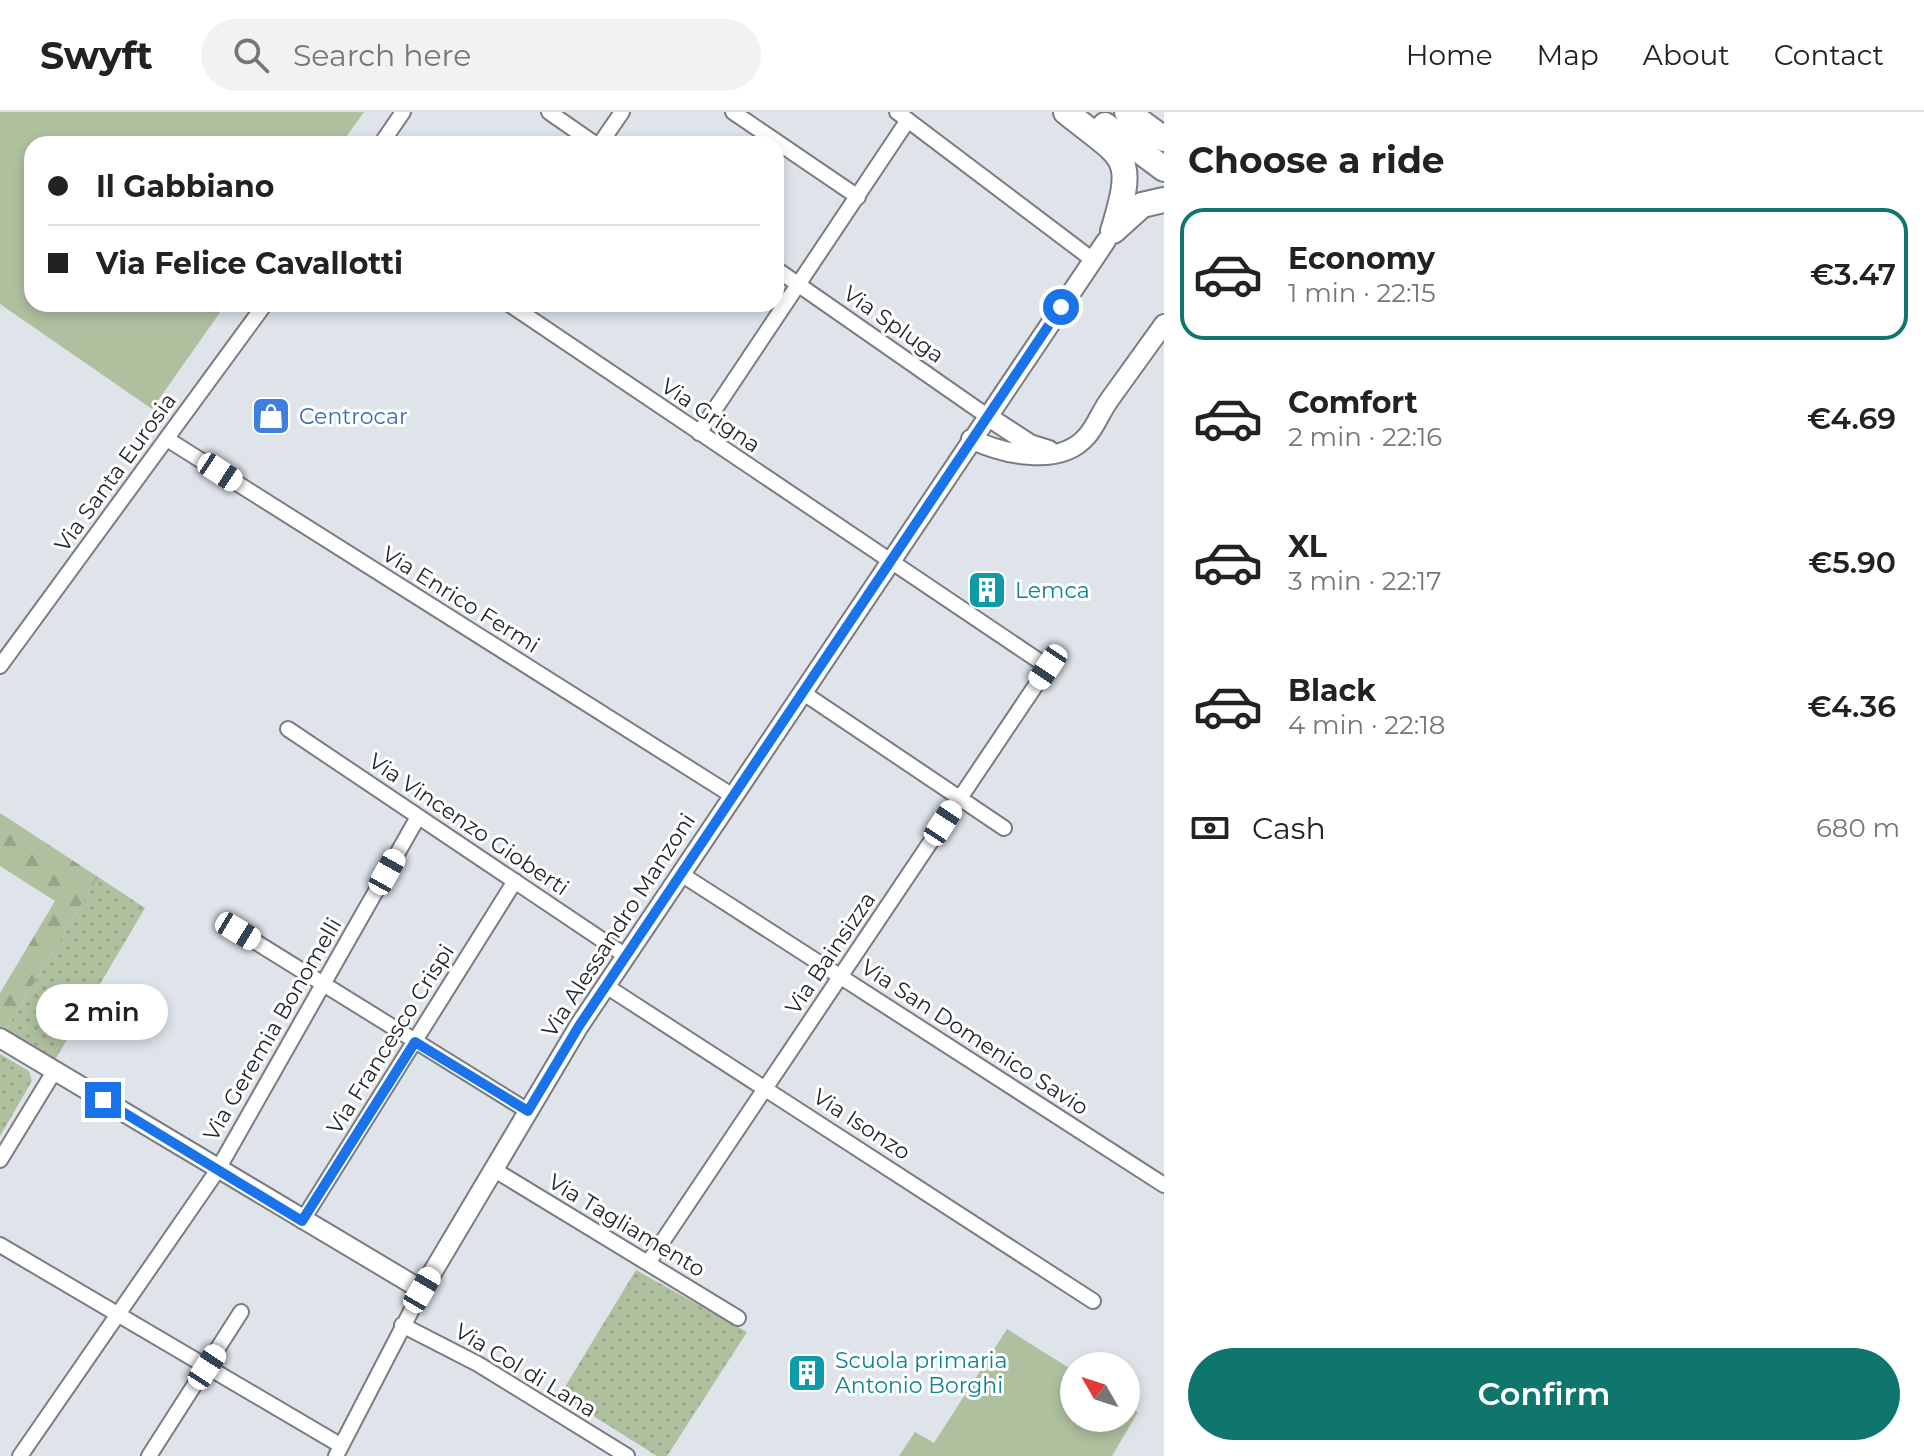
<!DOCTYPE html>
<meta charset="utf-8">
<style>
body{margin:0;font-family:Montserrat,sans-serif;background:#f2f2f2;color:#222;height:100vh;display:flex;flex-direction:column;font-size:30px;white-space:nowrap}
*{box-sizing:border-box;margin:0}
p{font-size:26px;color:#767676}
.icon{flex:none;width:44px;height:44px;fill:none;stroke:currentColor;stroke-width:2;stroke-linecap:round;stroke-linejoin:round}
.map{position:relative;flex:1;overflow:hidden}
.panel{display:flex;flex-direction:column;background:#fff;width:760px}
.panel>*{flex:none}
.top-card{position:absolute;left:24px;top:24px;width:760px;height:176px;border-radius:24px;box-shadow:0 4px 12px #0003;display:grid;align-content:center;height:176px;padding:0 24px;background:#fff}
.needle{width:52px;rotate:309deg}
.fabs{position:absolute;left:1060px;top:1240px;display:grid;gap:16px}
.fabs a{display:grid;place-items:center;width:80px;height:80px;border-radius:50%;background:#fff;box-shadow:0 4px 12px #0003;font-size:40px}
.end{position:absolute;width:36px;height:36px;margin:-18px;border:10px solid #1a73e8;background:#fff;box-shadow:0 0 0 4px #fff}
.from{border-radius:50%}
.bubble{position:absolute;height:56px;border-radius:28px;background:#fff;box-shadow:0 4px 12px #0003;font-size:26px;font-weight:600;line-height:56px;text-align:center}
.car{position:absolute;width:24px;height:48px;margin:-24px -12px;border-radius:10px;box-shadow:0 0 6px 2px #0007;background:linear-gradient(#fff 24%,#345 0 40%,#fff 0 76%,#345 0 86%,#fff 0)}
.top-card b{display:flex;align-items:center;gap:28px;height:76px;font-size:30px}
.top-card b+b{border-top:2px solid #e0e0e0}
.top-card i{width:20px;height:20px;background:#222}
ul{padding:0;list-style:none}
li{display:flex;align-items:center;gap:24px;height:132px;margin:0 16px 12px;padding:0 8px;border:4px solid transparent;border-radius:24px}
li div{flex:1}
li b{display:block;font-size:30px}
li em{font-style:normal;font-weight:600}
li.on{border-color:#0f766e}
li>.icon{width:72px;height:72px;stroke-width:1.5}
h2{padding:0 24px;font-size:36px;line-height:96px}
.pay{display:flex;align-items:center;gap:20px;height:88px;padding:0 24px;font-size:30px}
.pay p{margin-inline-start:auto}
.cta{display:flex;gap:16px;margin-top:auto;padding:16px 24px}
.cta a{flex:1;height:92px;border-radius:48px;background:#0f766e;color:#fff;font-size:32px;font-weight:600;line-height:92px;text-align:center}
header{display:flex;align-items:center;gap:48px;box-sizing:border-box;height:112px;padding:0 40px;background:#fff;border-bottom:2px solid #e0e0e0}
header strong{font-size:38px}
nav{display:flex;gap:44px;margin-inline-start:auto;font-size:28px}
.search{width:560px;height:72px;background:#f2f2f2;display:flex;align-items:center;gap:20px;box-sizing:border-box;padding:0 28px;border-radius:44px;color:#767676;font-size:30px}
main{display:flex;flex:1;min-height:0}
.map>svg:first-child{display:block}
</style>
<header>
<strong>Swyft</strong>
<div class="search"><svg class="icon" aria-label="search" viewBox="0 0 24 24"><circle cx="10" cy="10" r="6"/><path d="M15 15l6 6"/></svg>Search here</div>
<nav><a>Home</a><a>Map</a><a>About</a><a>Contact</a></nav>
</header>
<main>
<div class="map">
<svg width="1164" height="1344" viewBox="0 0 1164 1344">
<defs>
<pattern id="grass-dots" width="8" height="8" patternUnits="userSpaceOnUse" patternTransform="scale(2)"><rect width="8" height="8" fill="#afc09f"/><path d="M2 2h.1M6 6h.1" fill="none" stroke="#96a589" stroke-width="1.8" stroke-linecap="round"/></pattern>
<pattern id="forest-firs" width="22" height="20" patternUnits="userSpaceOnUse" patternTransform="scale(2)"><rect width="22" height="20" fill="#afc09f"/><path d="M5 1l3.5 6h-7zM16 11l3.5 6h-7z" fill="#96a589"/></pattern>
</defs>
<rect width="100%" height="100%" fill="#dee4ea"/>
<!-- grass -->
<path fill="url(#grass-dots)" d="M98 765 145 796 55 948 6 918Z
M0 942 29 959 32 969 0 1024Z
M636 1158 747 1220 667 1344H657L560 1283Z"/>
<!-- forest -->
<path fill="url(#forest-firs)" d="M0 701 98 765 6 918 0 915V881L55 789 0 754Z"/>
<!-- park -->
<path fill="#afc09f" d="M0 0H364L341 32H32V192H226L152 297 0 192Z
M1007 1217 1074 1259V1306H1126V1292L1138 1300 1112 1344H899L915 1320 934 1331Z"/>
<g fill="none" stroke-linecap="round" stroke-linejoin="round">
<!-- street casing -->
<g stroke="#797d83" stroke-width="18">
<path id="street" d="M549 0 595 32
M733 0 858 85
M897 0 1093 148
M381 32 403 0
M600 32 622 0
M776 157 987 304
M509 192 1048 555 648 1151
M699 321 908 8
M167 327 733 684
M0 554 265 192
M802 580 1004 716
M288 617 626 844
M681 762 1164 1073
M238 819 528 999
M606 874 1093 1189
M0 1048 55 958
M493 1057 738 1206
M302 1109 515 769
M0 1133 340 1333
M402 1213 478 1252 627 1344
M20 1344 217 1059 418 705
M149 1344 241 1200
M336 1344 422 1178"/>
</g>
<!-- secondary casing -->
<g stroke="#797d83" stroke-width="22">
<path id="secondary" d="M987 304 1030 332 1049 338
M971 327C1003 342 1060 356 1087 324 1096 314 1101 299 1110 287 1128 262 1146 237 1164 212
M0 926 422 1178 579 914 1106 129"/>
</g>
<!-- highway casing -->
<g stroke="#797d83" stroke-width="28">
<path id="highway" d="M1066 0C1125 48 1137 41 1113 119
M1127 0 1164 27
M1105 13 1164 57
M1113 119 1142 93 1164 88"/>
</g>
<!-- street -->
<use href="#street" stroke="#fff" stroke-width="14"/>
<!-- secondary -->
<use href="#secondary" stroke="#fff" stroke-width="18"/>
<!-- highway -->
<use href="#highway" stroke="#fff" stroke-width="24"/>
</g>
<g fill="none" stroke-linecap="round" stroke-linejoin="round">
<!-- route -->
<path stroke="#1a73e8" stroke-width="10" d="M103 988 302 1109 415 930 528 999 579 914 1061 195"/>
</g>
<!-- icons -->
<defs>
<g id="shop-square" transform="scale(2)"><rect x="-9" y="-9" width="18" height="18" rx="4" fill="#3f7fe0" stroke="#fff"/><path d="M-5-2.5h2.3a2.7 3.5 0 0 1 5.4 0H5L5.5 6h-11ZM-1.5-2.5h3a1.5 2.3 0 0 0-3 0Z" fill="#fff"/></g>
<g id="building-square" transform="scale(2)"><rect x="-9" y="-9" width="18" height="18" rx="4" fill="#0f9aa8" stroke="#fff"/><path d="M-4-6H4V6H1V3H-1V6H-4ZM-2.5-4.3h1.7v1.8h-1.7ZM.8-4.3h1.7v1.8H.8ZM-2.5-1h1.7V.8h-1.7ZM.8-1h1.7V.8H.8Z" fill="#fff"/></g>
</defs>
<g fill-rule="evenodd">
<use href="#shop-square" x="271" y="304"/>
<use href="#building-square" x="987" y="478"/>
<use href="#building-square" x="807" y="1261"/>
</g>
<g text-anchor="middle" stroke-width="6" stroke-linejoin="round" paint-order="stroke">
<!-- street labels -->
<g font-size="22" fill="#242629" stroke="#fff">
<text transform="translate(894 212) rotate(35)" y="8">Via Spluga</text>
<text transform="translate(711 303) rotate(34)" y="8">Via Grigna</text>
<text transform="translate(115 360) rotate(-54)" y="8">Via Santa Eurosia</text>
<text transform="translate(461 487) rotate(32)" y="8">Via Enrico Fermi</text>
<text transform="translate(469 712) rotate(34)" y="8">Via Vincenzo Gioberti</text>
<text transform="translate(618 813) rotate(-57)" y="8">Via Alessandro Manzoni</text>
<text transform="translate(830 841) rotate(-56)" y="8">Via Bainsizza</text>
<text transform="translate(272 917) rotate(-60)" y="8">Via Geremia Bonomelli</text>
<text transform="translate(975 925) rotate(33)" y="8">Via San Domenico Savio</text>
<text transform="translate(390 927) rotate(-58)" y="8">Via Francesco Crispi</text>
<text transform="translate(862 1012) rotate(33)" y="8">Via Isonzo</text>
<text transform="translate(627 1113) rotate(31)" y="8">Via Tagliamento</text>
<text transform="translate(526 1258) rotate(31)" y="8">Via Col di Lana</text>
</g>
<!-- shop labels -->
<g font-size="22" fill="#366cbe" stroke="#fff" text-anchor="start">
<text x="299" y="312">Centrocar</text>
</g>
<!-- culture labels -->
<g font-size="22" fill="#0d838f" stroke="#fff" text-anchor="start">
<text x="1015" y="486">Lemca</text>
<text x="835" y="1256">Scuola primaria<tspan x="835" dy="25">Antonio Borghi</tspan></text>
</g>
</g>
</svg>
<div class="fabs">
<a><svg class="needle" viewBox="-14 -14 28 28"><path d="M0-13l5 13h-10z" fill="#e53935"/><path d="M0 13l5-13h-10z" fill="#767676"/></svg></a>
</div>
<i class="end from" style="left:1061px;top:195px"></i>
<i class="end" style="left:103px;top:988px"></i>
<div class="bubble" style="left:36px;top:872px;width:132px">2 min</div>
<i class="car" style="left:220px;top:360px;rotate:123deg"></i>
<i class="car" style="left:1048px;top:555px;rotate:214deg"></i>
<i class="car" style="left:943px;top:711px;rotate:33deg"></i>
<i class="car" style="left:387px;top:760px;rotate:29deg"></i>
<i class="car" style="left:238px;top:819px;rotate:121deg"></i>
<i class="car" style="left:422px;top:1178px;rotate:30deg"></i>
<i class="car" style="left:207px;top:1255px;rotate:33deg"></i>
<div class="top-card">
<b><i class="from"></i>Il Gabbiano</b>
<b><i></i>Via Felice Cavallotti</b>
</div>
</div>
<section class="panel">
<h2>Choose a ride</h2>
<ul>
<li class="on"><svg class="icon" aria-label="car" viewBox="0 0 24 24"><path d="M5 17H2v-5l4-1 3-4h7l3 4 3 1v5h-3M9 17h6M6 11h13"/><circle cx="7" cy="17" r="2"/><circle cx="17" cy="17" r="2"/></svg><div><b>Economy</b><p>1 min · 22:15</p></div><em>€3.47</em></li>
<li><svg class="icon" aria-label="car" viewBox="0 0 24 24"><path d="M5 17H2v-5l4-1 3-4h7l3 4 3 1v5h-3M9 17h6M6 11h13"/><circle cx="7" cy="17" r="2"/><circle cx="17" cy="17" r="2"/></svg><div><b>Comfort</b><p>2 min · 22:16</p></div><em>€4.69</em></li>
<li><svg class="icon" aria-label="car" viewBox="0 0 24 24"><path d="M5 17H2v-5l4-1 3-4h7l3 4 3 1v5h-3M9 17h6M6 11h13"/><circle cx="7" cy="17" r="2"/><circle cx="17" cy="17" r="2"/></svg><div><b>XL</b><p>3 min · 22:17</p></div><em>€5.90</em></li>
<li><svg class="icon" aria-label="car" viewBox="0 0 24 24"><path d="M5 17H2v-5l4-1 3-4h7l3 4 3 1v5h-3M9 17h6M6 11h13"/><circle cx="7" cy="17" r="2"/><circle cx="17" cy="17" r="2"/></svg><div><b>Black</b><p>4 min · 22:18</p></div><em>€4.36</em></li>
</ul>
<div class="pay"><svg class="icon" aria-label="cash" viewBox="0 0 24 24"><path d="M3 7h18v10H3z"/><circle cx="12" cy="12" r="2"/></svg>Cash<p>680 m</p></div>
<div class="cta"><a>Confirm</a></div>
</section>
</main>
